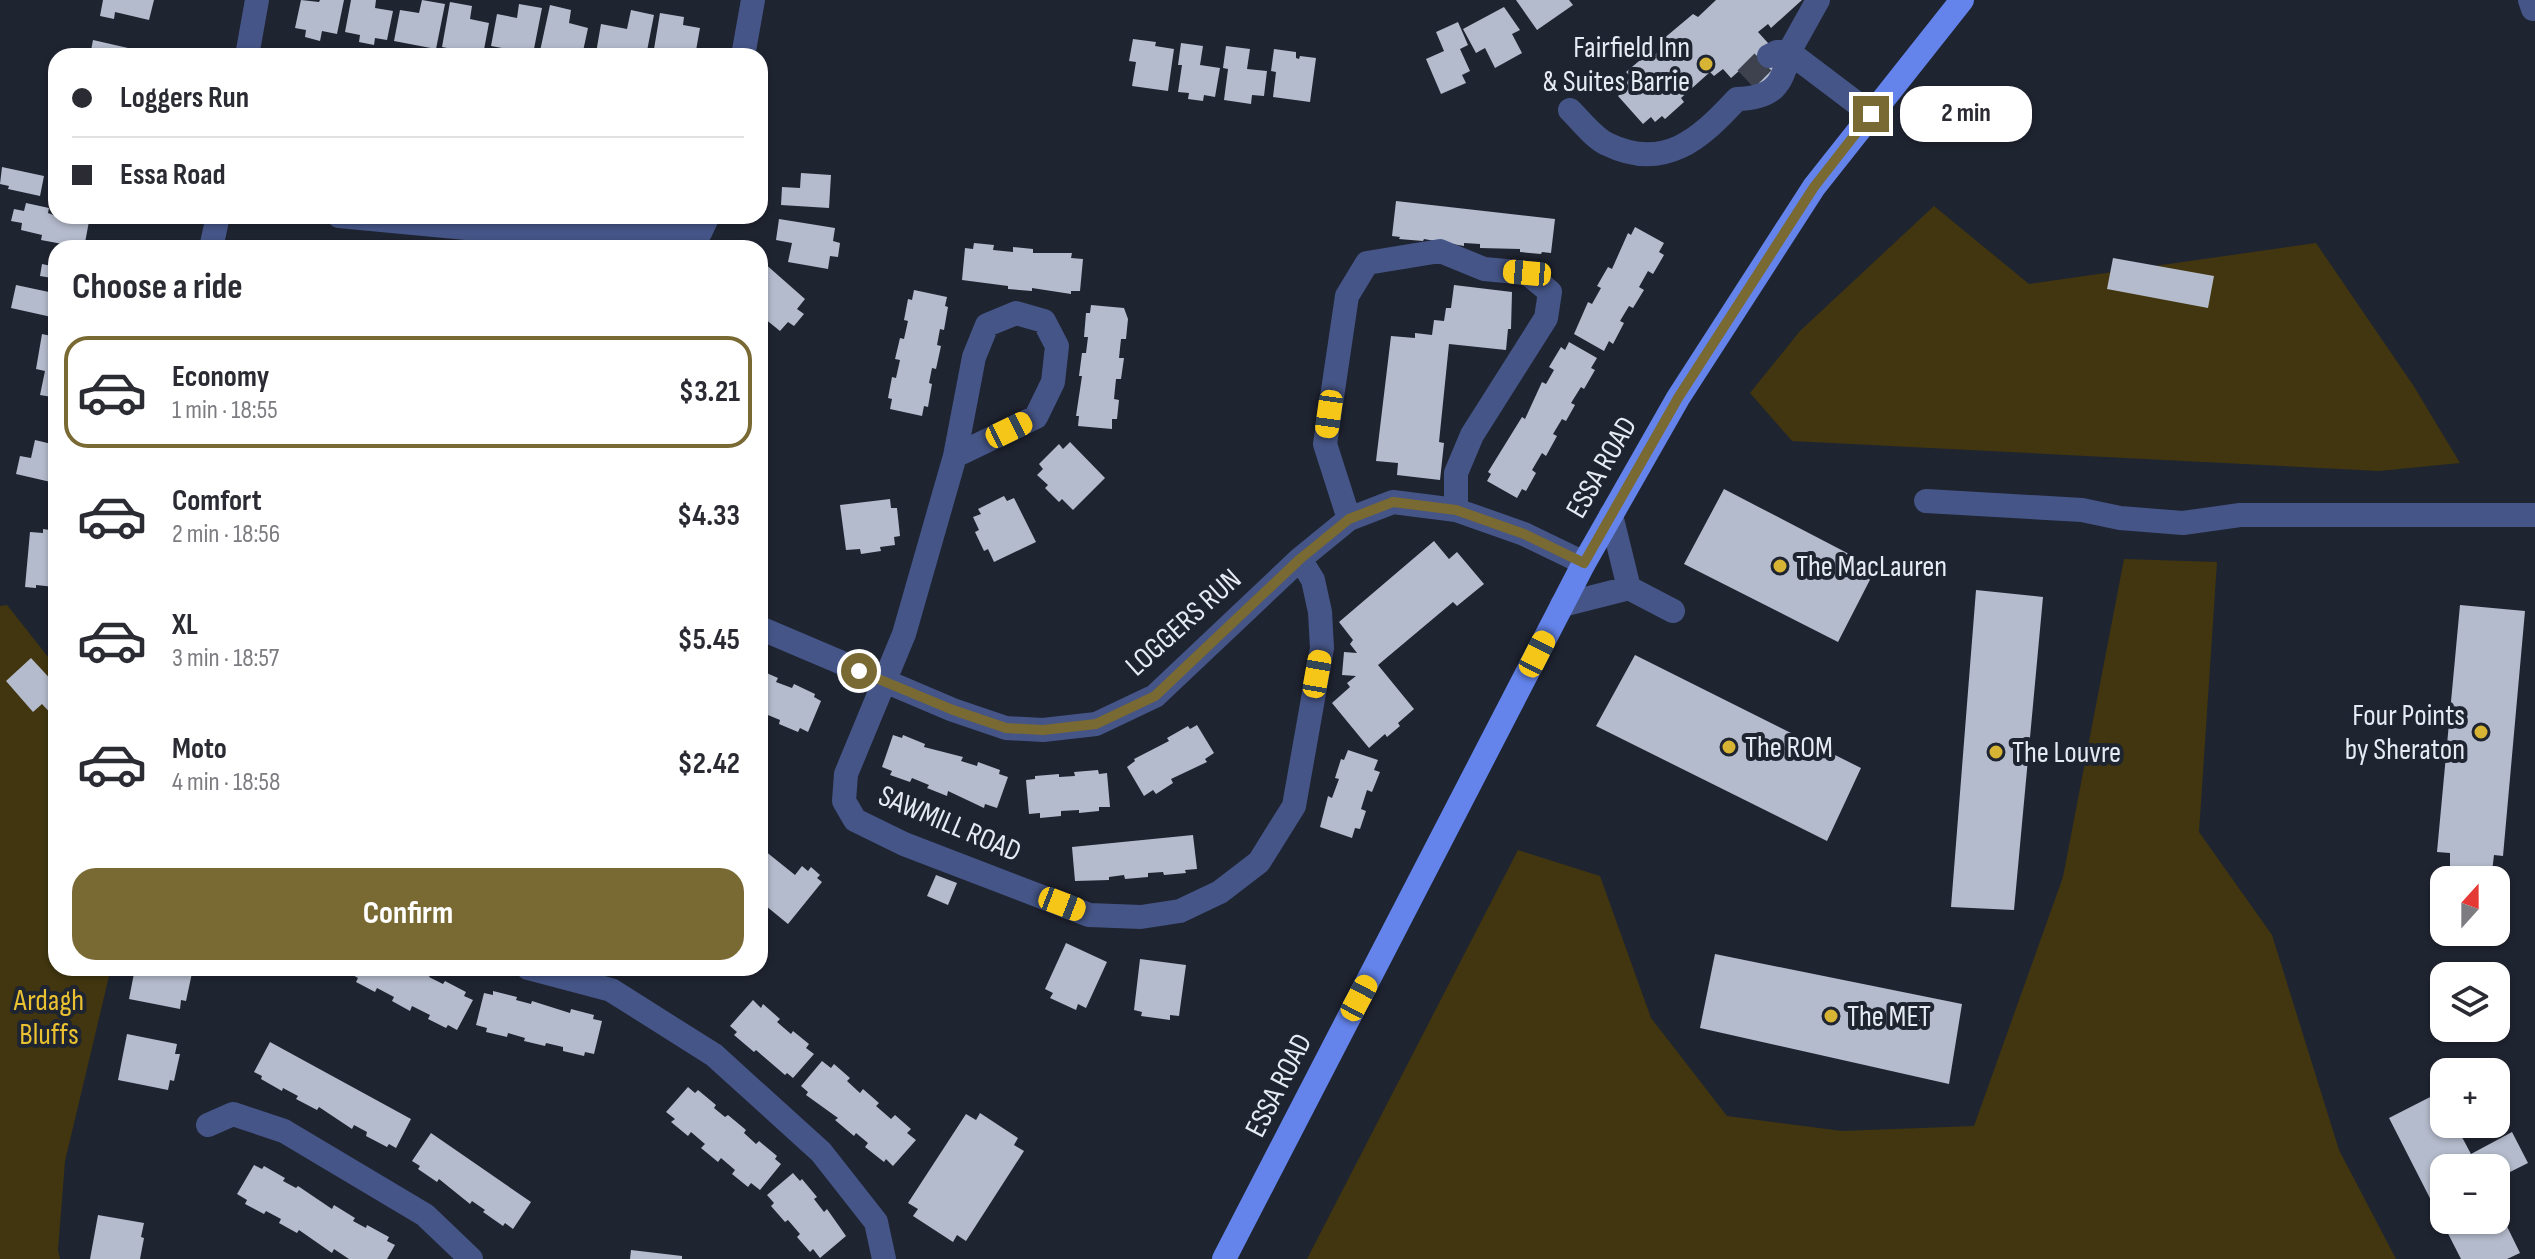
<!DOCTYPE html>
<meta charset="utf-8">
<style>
body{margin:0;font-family:"Sofia Sans Condensed",sans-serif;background:#f7f7f7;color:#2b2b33;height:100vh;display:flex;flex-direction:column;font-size:30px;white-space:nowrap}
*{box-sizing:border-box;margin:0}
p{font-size:26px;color:#7c7c81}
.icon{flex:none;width:44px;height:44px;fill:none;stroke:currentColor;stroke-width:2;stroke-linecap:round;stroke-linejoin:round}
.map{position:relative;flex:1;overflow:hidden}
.side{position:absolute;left:48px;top:240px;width:720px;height:736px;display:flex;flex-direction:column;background:#fff;border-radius:24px;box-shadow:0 2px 6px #0004}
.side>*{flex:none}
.top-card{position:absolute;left:48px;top:48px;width:720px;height:176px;border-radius:24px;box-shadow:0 2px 6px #0004;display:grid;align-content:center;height:176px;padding:0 24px;background:#fff}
.needle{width:52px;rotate:21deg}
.tools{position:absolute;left:2430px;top:866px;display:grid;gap:16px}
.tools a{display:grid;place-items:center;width:80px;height:80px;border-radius:16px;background:#fff;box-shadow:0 2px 6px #0004;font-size:40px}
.end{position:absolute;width:36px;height:36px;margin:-18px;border:10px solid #796933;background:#fff;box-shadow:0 0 0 4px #fff}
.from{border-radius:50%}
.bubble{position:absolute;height:56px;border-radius:24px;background:#fff;box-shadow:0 2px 6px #0004;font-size:26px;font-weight:700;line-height:56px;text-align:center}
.car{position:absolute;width:24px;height:48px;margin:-24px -12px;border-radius:10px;box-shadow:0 0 6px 2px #0007;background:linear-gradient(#f5c518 24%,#345 0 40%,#f5c518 0 76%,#345 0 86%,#f5c518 0)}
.top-card b{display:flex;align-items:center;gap:28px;height:76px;font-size:30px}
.top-card b+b{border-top:2px solid #e1e1e2}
.top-card i{width:20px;height:20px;background:#2b2b33}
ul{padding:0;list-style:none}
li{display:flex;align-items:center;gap:24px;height:112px;margin:0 16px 12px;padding:0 8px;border:4px solid transparent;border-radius:24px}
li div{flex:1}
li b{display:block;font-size:30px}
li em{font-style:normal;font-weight:700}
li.selected{border-color:#796933}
li>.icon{width:72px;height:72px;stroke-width:1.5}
h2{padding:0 24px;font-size:36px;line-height:96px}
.button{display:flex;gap:16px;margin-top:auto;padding:16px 24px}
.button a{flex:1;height:92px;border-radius:24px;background:#796933;color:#fff;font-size:32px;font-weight:700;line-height:92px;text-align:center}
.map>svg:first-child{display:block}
</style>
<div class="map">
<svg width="2535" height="1259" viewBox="0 0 2535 1259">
<rect width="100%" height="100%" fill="#1f2431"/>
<!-- green -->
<path fill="#41360f" d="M1934 206 2029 284 2316 243 2413 385 2460 463 2379 471 1792 441 1750 393 1800 331Z
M2124 559 2217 562 2199 832 2272 935 2339 1150 2396 1259H1307L1518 850 1600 876 1651 1018 1727 1116 1842 1131 1974 1126 2063 877Z
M7 605 56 667V968H111L65 1161 58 1250 60 1259H0V606Z"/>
<!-- building -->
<path fill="#b4bbcc" d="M103 0H154L149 20 115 12 114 19 100 16Z
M301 0 319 2 320 0H344L337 34 322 31 320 41 305 37 306 30 295 28Z
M351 0H376L375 8 393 11 387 40 375 38 374 45 359 42 360 35 345 32Z
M422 0 445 4 436 49 394 41 400 10 419 13Z
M1516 0H1569L1573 5 1537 30Z
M1716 0H1802L1771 28 1768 24 1758 32 1768 43 1781 69 1757 90 1739 71 1731 78 1723 69 1714 76 1710 72 1681 98 1684 102 1665 119 1662 116 1655 122 1651 117 1643 124 1618 96 1627 88 1623 84 1631 77 1626 72 1645 56 1648 60 1666 45 1662 40 1693 14 1698 17Z
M450 2 472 6 470 19 489 23 483 55 442 47Z
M519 4 542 8 533 54 491 46 497 14 517 18Z
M550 5 571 10 569 23 588 28 582 56H563L540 51Z
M1504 7 1520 30 1512 34 1522 53 1495 68 1485 48 1476 53 1463 29Z
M631 10 654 15 646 56H607L596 53 601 24 627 29Z
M660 13 684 17 683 25 700 28 695 56H667L668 51 654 49Z
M1458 22 1468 45 1460 49 1470 71 1462 75 1466 83 1441 94 1426 59 1444 51 1436 32Z
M1133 39 1156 42 1155 46 1174 49 1168 91 1132 86 1136 62 1129 61Z
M93 40 128 48 127 56H90Z
M1181 43 1203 46 1200 65 1220 68 1215 97 1204 95 1203 101 1188 99 1189 93 1178 92 1182 65H1178Z
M1226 46 1250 49 1247 69 1267 71 1264 96 1252 95 1251 104 1224 100 1228 69 1223 68Z
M1274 49 1296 52V58L1299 59 1300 56 1316 58 1310 102 1273 97 1276 72 1271 71Z
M1999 100 2024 110 2012 138 1984 126 1991 107 1995 109Z
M2 167 44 176 40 196 8 189 9 186 0 184Z
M801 173 831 175 829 208 781 205 782 187 800 188Z
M1396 201 1555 219 1551 253 1542 252 1541 254 1520 252V249L1480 248V244L1464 243V246L1424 239 1423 241 1399 239 1400 237 1392 236Z
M26 203 49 208 48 213 56 216H90L84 248 41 240 42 235 21 230 22 223 11 221 14 209 24 211Z
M779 219 835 228 833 241 840 243 838 257 830 256 828 269 788 262 792 243 776 240Z
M1635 227 1664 243 1659 252 1664 255 1653 274 1648 271 1639 287 1644 290 1633 308 1629 306 1620 321 1624 323 1613 344 1609 341 1604 351 1574 334 1588 302 1592 304 1601 288 1597 286 1608 267 1612 269 1628 233 1631 235Z
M974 243 994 245 993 250 1013 252V247L1033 249V253H1072L1071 258 1083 259 1080 291H1071V294L1032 288V291L1008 289V286L962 280 965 248 973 249Z
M2113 258 2214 276 2208 308 2107 289Z
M763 262 805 299 797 309 804 314 794 326 788 322 780 331 760 315V266Z
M42 264 56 267V318L11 308 16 285 49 292 52 278 40 276Z
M1454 285 1512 292 1511 329H1508L1506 350 1449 344 1439 442 1444 443 1440 480 1397 475 1398 463 1376 461 1391 336 1415 338V333L1432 335 1434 320 1444 321 1446 308H1451Z
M914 290 947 297 945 306 948 307 944 330 940 329 937 345 941 346 936 369 932 368 929 383 932 384 928 407 924 406 922 416 890 409 892 399 888 398 892 377 896 378 900 360 895 359 900 338 904 339 908 321 904 320 908 299 912 300Z
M1091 305 1124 308 1128 319 1126 339H1121L1119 358H1124L1121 379H1116L1114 399 1119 400 1117 419H1112V429L1078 426 1079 416H1076L1082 376H1079L1082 353H1086L1088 337H1084L1086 313H1090Z
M42 334 56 337V412L50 411 52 397 40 395 45 371 36 369Z
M1569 342 1597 358 1591 368 1595 370 1584 389 1581 387 1571 403 1575 405 1566 421 1562 419 1553 434 1557 436 1546 456 1542 453 1532 470 1536 473 1526 491 1522 489 1517 498 1487 481 1491 474 1488 472 1522 417 1525 419 1542 382 1546 384 1554 370 1549 367 1561 347 1565 350Z
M35 440 56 445 55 483 16 474 20 456 31 458Z
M1070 442 1105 478 1073 510 1062 499 1059 502 1045 488 1048 485 1037 475 1043 469 1039 464 1059 444 1063 449Z
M1724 489 1876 568 1838 642 1684 564Z
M1004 496 1007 501 1014 498 1036 542 994 562 988 549 984 551 975 532 979 530 973 517 981 514 978 509Z
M890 499 891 508H897L900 536 894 537 895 545 880 547 881 551 861 554 860 549 846 550 840 505Z
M43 529 56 531 53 571H56L55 587 36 585V588L25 587 30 532 43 533Z
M1434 541 1449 559 1457 552 1484 584 1457 606 1453 602 1378 665 1414 709 1398 723 1400 726 1387 737 1385 734 1369 748 1332 703 1350 687 1347 683 1356 676 1342 675 1344 652 1357 653 1350 644 1353 640 1339 622Z
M1976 590 2043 597 2014 910 1951 907Z
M2460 605 2525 611 2503 856 2494 855 2492 872 2450 869V853L2437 852Z
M1635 655 1861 768 1827 841 1596 726Z
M31 658 56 685V719L42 704 33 712 6 681Z
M760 670 778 678 776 682 792 688 794 684 815 694 814 697 821 701 808 732 800 728 798 732 779 724 780 720 763 713 760 719Z
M1197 725 1214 753 1205 759 1207 762 1171 779 1173 783 1156 794 1153 790 1144 796 1127 767 1135 761 1134 759 1169 741 1167 738 1188 726 1190 729Z
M893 735 902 738 903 735 925 744 924 747 963 757 961 761 977 766 978 762 1000 770 999 774 1008 777 997 808 985 804 984 808 948 791 947 796 927 788 929 785 912 778 910 782 890 775 892 771 882 767Z
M1348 750 1378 760 1374 770 1380 772 1372 792 1367 790 1361 809 1366 811 1360 829 1355 828 1352 838 1320 827 1328 796 1332 798 1339 779 1335 778 1341 759 1344 760Z
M1098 770 1099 774 1107 773 1110 807H1099V811L1079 813V810L1061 811V816L1040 818V813L1029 814 1026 780 1035 779V776L1059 774V777L1075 776 1074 772Z
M1193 835 1197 869 1185 870 1186 873 1164 875 1163 872 1148 873V877L1125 879 1124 875 1109 877V880L1075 881 1072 847Z
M760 847 795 875 802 866 808 871 811 867 820 875 817 878 822 882 788 924 760 901Z
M936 875 957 883 948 905 927 896Z
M1066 943 1107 962 1086 1008 1078 1004 1076 1010 1050 998 1053 993 1045 989Z
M1715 954 1962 1004 1949 1084 1700 1028Z
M1140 959 1186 965 1179 1016 1170 1015V1020L1141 1016 1142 1012 1134 1010Z
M135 968H187V972L192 973 186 1001 181 1000 180 1009 129 999Z
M352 968H420L431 974 429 977 443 984 445 981 466 992 464 996 473 1000 457 1030 448 1025 446 1028 428 1019 430 1015 412 1006 410 1011 392 1001 394 997 377 988 375 992 356 982 358 978 349 973Z
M493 991 517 997 516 1000 531 1004 532 1001 570 1013 571 1009 594 1015 593 1019 602 1021 594 1054 585 1052 584 1056 563 1051V1047L546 1043 545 1046 524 1041 525 1038 508 1033 507 1037 486 1032 487 1028 476 1025 484 993 493 995Z
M753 1000 761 1008 763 1004 780 1019 777 1022 791 1034 793 1031 809 1044 806 1048 814 1054 793 1078 787 1073 785 1075 756 1050 754 1052 734 1035 737 1032 730 1026Z
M127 1034 177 1044 175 1054H180L174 1081 170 1080 168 1090 118 1080Z
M270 1042 411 1119 396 1148 389 1144 387 1147 366 1136 367 1132 354 1125 352 1129 319 1107 317 1110 296 1099 298 1096 283 1088 282 1091 261 1079 262 1076 254 1072Z
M822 1061 831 1068 834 1064 850 1078 847 1081 860 1093 863 1089 879 1103 876 1106 891 1119 895 1115 911 1129 907 1133 916 1140 893 1166 886 1159 884 1162 865 1147 868 1143 856 1133 854 1136 835 1120 838 1118 806 1095 808 1092 801 1086Z
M688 1087 695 1093 698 1090 716 1105 714 1108 725 1117 728 1115 746 1130 744 1133 756 1144 759 1141 777 1156 775 1159 781 1164 760 1190 751 1183 748 1187 732 1174 735 1170 721 1158 718 1162 701 1148 705 1144 691 1132 688 1136 671 1122 675 1119 666 1112Z
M2438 1093 2444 1104V1124H2455L2471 1154 2512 1132 2528 1163 2496 1179V1168H2444V1220H2496V1204L2520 1253 2507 1259H2461L2389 1118Z
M980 1113 1018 1138 1014 1145 1024 1151 966 1241 957 1235 953 1242 913 1216 918 1209 908 1203 966 1114 976 1120Z
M431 1133 531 1202 513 1229 505 1223 503 1226 483 1212 485 1210 472 1201 470 1204 439 1179 437 1182 418 1169 420 1166 412 1161Z
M254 1165 262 1169 264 1166 285 1178 283 1181 296 1188 298 1186 332 1209 334 1205 355 1218 353 1221 366 1228 367 1225 389 1237 387 1241 395 1245 387 1259H349L334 1249 332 1253 299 1230 297 1233 279 1223 281 1219 266 1211 264 1214 245 1204 247 1200 237 1194Z
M793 1173 800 1181 802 1179 817 1197 814 1199 824 1212 827 1209 846 1236 820 1258 813 1249 810 1252 797 1237 800 1234 788 1220 785 1222 771 1206 774 1203 767 1195Z
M98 1215 144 1223 141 1237 144 1238 140 1259H90Z
M631 1250 682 1256V1259H630Z"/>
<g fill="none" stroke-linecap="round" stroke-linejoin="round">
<!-- minor-tunnel -->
<path stroke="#3d424e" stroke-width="24" stroke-dasharray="24 12" stroke-linecap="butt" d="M1746 79 1769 56"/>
<!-- minor -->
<path stroke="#455587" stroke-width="24" d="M1818 0 1789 52 1871 114
M2530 0 2533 9
M247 56 257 0
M743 56 753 0
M1570 110C1581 121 1594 138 1607 144 1664 172 1700 139 1737 99 1772 98 1783 86 1789 52H1777L1769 56
M339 216 466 228 700 233 708 216
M211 248 218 216
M955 456 1036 417 1053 382 1057 346 1044 321 1016 313 987 325 974 357 955 456 904 634 846 774 844 801 855 820 904 844 1089 915 1141 917 1180 911 1220 892 1259 862 1294 806 1322 648 1320 612 1313 580 1300 559
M1926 501 2082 510 2120 518 2183 523 2240 515H2535
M1611 515 1629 588
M1349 519 1325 444 1347 296 1367 263 1440 251 1484 269 1527 273 1550 292 1546 318 1472 435 1456 473V510
M1562 605 1629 588 1673 611
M760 628 953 710 1006 728 1043 730 1096 724 1155 696 1300 559 1349 519 1393 502 1456 510 1524 534 1584 563
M528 968 611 990 714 1055 821 1152 876 1222 884 1259
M208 1125 233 1114 284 1131 425 1215 471 1259"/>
<!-- major -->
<path stroke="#6484eb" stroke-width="24" d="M1224 1259 1584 563 1678 398 1814 187 1962 0"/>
</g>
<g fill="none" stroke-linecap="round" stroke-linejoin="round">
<!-- route -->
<path stroke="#796933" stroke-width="10" d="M859 671 953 710 1006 728 1043 730 1096 724 1155 696 1300 559 1349 519 1393 502 1456 510 1524 534 1584 563 1678 398 1814 187 1871 114"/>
</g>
<!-- markers -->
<g fill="#d8b434" stroke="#1f2431" stroke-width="3">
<circle cx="1706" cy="64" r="8"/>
<circle cx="1780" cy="566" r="8"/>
<circle cx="2481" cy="732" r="8"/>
<circle cx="1729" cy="747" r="8"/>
<circle cx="1996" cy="752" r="8"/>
<circle cx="1831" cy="1016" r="8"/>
</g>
<g text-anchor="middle" stroke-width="8" stroke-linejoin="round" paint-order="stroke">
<!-- poi labels -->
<g font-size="30" fill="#e6eaf3" stroke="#1f2431" text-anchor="start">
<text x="1690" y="57" text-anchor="end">Fairfield Inn<tspan x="1690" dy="34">&amp; Suites Barrie</tspan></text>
<text x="1796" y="576">The MacLauren</text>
<text x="2465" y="725" text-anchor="end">Four Points<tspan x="2465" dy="34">by Sheraton</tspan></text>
<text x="1745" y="757">The ROM</text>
<text x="2012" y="762">The Louvre</text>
<text x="1847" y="1026">The MET</text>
</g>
<!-- street labels -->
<g font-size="30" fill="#e6eaf3" stroke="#1f2431">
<text transform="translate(1601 467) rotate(-60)" y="10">ESSA ROAD</text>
<text transform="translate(1183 622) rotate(-42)" y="10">LOGGERS RUN</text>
<text transform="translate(950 823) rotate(23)" y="10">SAWMILL ROAD</text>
<text transform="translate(1278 1085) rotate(-63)" y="10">ESSA ROAD</text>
</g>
<!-- park labels -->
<g font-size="30" fill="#eac130" stroke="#1f2431">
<text x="49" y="1010">Ardagh<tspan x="49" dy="34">Bluffs</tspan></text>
</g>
</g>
</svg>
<div class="tools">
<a><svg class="needle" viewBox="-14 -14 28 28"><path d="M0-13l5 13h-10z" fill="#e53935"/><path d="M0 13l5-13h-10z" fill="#7c7c81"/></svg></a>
<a><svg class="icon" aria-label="layers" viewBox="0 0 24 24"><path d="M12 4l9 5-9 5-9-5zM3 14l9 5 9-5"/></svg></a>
<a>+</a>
<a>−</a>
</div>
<i class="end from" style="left:859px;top:671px"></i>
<i class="end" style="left:1871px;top:114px"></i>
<div class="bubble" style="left:1900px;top:86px;width:132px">2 min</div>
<i class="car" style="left:1527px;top:273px;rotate:275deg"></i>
<i class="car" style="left:1329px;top:414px;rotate:188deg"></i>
<i class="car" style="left:1009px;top:430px;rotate:64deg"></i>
<i class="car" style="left:1537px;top:654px;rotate:27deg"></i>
<i class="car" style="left:1317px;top:674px;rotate:10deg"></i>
<i class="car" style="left:1062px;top:904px;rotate:111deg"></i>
<i class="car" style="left:1359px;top:998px;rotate:28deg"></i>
<div class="top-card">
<b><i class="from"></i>Loggers Run</b>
<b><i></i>Essa Road</b>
</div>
<section class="side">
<h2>Choose a ride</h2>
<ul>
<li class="selected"><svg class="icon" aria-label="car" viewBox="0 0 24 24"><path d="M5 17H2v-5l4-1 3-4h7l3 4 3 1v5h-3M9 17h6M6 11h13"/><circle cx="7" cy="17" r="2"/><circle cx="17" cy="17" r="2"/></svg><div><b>Economy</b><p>1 min · 18:55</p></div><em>$3.21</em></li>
<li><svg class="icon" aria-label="car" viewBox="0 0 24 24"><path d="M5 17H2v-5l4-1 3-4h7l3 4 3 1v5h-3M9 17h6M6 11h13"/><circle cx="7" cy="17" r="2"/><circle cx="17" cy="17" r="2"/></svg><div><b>Comfort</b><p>2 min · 18:56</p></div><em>$4.33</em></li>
<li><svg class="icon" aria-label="car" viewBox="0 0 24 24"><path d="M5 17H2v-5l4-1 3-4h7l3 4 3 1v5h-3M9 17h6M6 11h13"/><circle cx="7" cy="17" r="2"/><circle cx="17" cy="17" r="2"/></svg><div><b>XL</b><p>3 min · 18:57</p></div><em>$5.45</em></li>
<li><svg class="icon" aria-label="car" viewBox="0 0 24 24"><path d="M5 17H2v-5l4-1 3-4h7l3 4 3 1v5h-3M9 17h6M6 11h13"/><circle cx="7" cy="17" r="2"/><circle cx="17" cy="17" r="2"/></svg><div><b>Moto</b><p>4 min · 18:58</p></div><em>$2.42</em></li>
</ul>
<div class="button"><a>Confirm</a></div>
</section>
</div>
